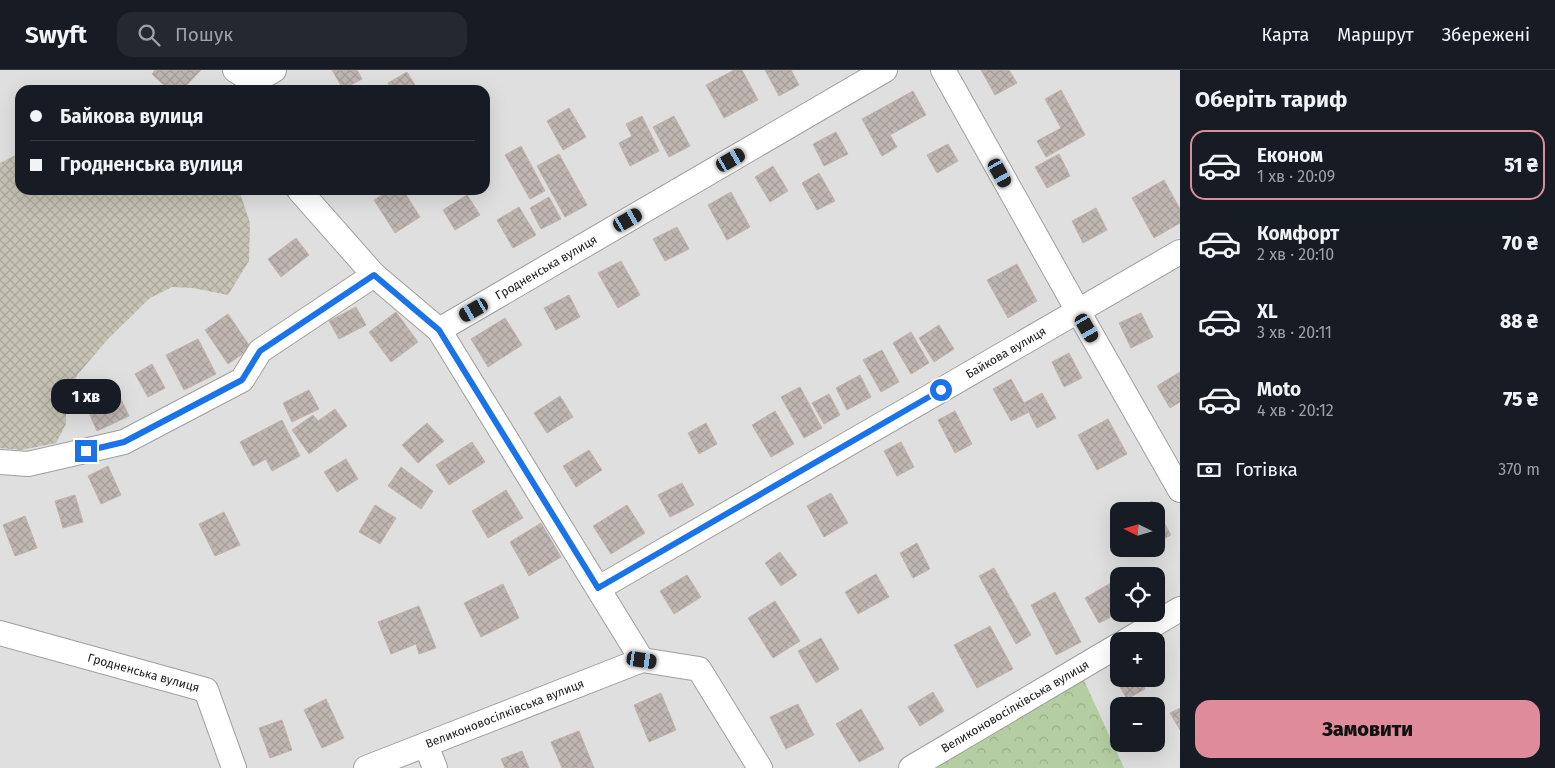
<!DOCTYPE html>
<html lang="uk">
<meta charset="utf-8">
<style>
body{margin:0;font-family:"Fira Sans",sans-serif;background:#242831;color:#f1f3f6;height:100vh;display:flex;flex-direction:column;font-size:19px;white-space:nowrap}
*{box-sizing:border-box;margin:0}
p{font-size:16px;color:#9ea1a6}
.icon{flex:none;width:28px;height:28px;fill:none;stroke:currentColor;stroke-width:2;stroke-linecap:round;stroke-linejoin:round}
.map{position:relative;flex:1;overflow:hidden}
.side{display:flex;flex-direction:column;background:#171b24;width:375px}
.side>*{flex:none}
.guide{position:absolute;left:15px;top:15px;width:475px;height:110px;border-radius:15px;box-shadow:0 5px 20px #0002;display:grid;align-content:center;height:110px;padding:0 15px;background:#171b24}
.needle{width:32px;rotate:275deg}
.buttons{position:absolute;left:1110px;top:432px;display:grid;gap:10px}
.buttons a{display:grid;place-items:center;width:55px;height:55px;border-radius:10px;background:#171b24;box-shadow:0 5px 20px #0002;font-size:25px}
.end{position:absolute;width:22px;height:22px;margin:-11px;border:6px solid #1a73e8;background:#fff;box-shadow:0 0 0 2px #fff}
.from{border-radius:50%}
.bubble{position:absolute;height:35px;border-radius:15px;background:#171b24;box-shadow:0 5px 20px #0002;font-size:16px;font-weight:800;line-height:35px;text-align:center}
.car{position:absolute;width:15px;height:30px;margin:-15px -8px;border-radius:6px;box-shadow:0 0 4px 1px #0007;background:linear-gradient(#222 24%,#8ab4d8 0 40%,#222 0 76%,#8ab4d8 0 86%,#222 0)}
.guide b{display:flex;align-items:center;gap:18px;height:48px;font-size:19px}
.guide b+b{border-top:1px solid #363941}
.guide i{width:12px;height:12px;background:#f1f3f6}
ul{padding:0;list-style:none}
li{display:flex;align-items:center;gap:15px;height:70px;margin:0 10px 8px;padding:0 5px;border:2px solid transparent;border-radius:15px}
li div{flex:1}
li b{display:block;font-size:19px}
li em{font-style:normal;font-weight:800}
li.on{border-color:#de8c9b}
li>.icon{width:45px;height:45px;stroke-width:1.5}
h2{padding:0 15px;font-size:22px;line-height:60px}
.pay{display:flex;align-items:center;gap:12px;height:55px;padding:0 15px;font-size:19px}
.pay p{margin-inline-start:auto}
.primary-button{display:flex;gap:10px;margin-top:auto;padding:10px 15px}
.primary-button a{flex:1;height:58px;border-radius:15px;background:#de8c9b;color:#111;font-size:20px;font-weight:800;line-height:58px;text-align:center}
header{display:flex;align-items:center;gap:30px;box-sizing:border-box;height:70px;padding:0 25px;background:#171b24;border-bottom:1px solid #363941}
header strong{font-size:24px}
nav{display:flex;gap:28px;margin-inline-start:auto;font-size:18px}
.search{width:350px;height:45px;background:#242831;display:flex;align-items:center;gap:12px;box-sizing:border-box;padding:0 18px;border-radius:15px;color:#9ea1a6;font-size:19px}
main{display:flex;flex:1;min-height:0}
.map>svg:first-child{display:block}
</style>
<header>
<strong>Swyft</strong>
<div class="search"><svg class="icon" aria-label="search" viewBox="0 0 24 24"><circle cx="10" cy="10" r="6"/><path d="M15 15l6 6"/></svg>Пошук</div>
<nav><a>Карта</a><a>Маршрут</a><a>Збережені</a></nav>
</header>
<main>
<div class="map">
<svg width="1180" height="698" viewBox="0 0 1180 698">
<defs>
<pattern id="construction-cross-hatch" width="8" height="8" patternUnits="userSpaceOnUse" patternTransform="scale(1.25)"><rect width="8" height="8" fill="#c6c3b5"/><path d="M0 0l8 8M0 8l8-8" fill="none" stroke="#aaa79b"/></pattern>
<pattern id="forest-crowns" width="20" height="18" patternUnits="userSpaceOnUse" patternTransform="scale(1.25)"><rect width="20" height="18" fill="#b5cea1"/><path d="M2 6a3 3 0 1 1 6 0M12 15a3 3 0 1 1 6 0" fill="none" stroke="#9bb18a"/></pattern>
<pattern id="building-cross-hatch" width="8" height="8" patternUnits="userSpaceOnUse" patternTransform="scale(1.25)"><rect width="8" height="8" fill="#bfb6b2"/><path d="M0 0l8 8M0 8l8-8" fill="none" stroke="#a49c99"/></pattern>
</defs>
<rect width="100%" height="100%" fill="#f1ede9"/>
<!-- residential -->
<path fill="#e0dfdf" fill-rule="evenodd" d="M0 0H1180V698H0ZM20 20H485V120H20ZM1119 441H1156V479H1119ZM1119 506H1156V544H1119ZM1119 571H1156V609H1119ZM1119 636H1156V674H1119Z"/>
<!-- construction -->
<path fill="url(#construction-cross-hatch)" d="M20 83V120H239L250 153 249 191 228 225 193 218 172 217 150 228 108 269 78 304 66 326V354L56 373 21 380 0 378V93Z"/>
<!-- forest -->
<path fill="url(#forest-crowns)" d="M1083 608 1124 698H934Z"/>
<!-- building -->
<path fill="url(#building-cross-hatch)" stroke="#c2b3ac" d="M155 0H201L182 20H169L152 4Z
M332 0H357L362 9 343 19Z
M734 0H742L758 30 724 48 706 15Z
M765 0H791L799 15 779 26Z
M981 0H1009L1017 13 995 25Z
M407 2 418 20H392L388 13Z
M1061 20 1085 65 1046 87 1037 71 1061 58 1045 29Z
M913 21 926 45 890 65 897 77 882 86 862 49Z
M569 38 586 67 563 80 547 51Z
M642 46 659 81 630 96 619 73 632 66 626 54Z
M674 46 690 76 669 87 653 57Z
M836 62 848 84 824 96 813 74Z
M948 74 958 91 937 103 927 85Z
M521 76 545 121 530 129 505 85Z
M559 84 587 135 565 147 537 96Z
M1059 84 1070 106 1047 118 1035 97Z
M773 96 788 121 770 132 755 107Z
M819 103 835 131 817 140 802 113Z
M1164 110 1180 139V153L1154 168 1132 128Z
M390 120H403L420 147 395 163 374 130Z
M731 122 750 157 727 170 708 135Z
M467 125 480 145 455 160 443 140Z
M549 127 561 149 541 159 530 138Z
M519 137 536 165 513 178 497 150Z
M1096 138 1107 160 1083 173 1072 151Z
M677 157 689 179 665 191 653 169Z
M296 168 309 185 281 207 268 189Z
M621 191 640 225 618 238 598 203Z
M1017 194 1037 231 1008 248 987 210Z
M569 225 580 247 556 260 544 238Z
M356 237 366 255 339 269 329 251Z
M396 242 418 272 391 292 369 262Z
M1141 243 1153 267 1131 278 1119 253Z
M228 244 251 278 228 294 205 260Z
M505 248 522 275 488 297 471 269Z
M939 255 954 279 934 292 919 268Z
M911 262 929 293 911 304 893 273Z
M198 269 216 304 184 320 166 285Z
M882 280 899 312 881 322 863 290Z
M1069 283 1082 308 1064 317 1052 292Z
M152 294 165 318 148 327 135 304Z
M1180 302V332L1170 338 1157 316Z
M860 305 871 327 847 340 836 318Z
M1011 309 1029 342 1011 351 993 319Z
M800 317 822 358 804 368 781 327Z
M309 320 319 339 292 352 283 333Z
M118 323 129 346 97 361 87 338Z
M1042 323 1056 348 1037 358 1024 333Z
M829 324 840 345 824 354 812 333Z
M560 326 573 347 547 363 534 343Z
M335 339 347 356 309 384 292 360 313 345 318 351Z
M775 341 794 374 771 387 752 355Z
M955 341 972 374 955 383 938 350Z
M1108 349 1127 384 1097 400 1078 365Z
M282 350 300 386 272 401 266 389 253 396 240 372Z
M427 353 444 371 418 393 402 375Z
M706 353 717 374 699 384 688 363Z
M472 372 485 392 449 415 436 395Z
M901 372 914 397 897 406 884 381Z
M589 380 602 400 576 417 563 396Z
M346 389 358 409 337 422 324 402Z
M108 396 121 425 101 434 88 406Z
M401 397 433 421 421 439 388 416Z
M682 413 694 435 670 447 658 425Z
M506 420 523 448 488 468 472 441Z
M831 423 848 453 824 467 807 436Z
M75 425 83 452 63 458 55 431Z
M1152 431 1171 465 1156 473V441H1133Z
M375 435 396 448 380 474 359 462Z
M627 435 645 463 611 484 593 456Z
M224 442 240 475 215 486 199 454Z
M25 446 37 478 15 486 3 455Z
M541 453 561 487 529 506 510 472Z
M917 473 930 499 913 508 900 483Z
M780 482 797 505 781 516 765 493Z
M994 498 1031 565 1016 574 979 506Z
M876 504 889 527 858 544 845 522Z
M687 505 701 527 674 544 660 521Z
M1111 513 1119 527V543L1099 553 1085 528Z
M503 514 519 548 481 567 464 533Z
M1055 522 1081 572 1056 585 1031 535Z
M775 531 800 571 773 588 748 548Z
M419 536 436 578 419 584 416 574 391 584 378 552Z
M990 556 1013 599 977 618 954 575Z
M821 568 839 599 816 613 798 581Z
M1119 606V609H1140L1145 619 1127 629 1115 608Z
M933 622 944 641 920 656 908 637Z
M661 623 676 660 649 672 634 635Z
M326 629 344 668 322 678 304 640Z
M798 634 814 665 786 679 770 647Z
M1180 638V660L1170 643Z
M861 639 884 679 859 692 836 654Z
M282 650 292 680 270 688 259 658Z
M579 661 594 698H562L551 672Z
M522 681 529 698H505L501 689Z"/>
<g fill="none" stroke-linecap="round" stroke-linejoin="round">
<!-- street casing -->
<g stroke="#9f9f9f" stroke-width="26">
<g id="street">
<path d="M235 0 254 12 257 20"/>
<path d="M943 0 1078 241 1180 420"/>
<path d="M254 12 274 0"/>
<path d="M299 120 374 205 439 260 642 590 699 599 760 698"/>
<path id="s1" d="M439 260 885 0"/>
<path d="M0 392 28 394 124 372 242 310 260 281 374 205"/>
<path id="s2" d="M599 518 1180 182"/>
<path id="s3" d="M0 563 206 620 234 698"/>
<path d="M1126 571 1180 539"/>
<path d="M426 675 435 698"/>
<path id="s4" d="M366 698 642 590"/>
<path id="s5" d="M911 698 1119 575"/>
</g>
</g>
<!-- street -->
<use href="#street" stroke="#fff" stroke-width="24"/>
</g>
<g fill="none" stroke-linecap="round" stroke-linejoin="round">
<!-- route -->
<path stroke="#1a73e8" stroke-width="6" d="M86 381 124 372 242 310 260 281 374 205 439 260 598 518 941 320"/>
</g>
<g text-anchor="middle" stroke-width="4" stroke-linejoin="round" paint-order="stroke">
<!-- street labels -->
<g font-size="12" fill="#222" stroke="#fff">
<text dy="4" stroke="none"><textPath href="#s1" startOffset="124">Гродненська вулиця</textPath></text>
<text dy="4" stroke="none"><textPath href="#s2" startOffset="470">Байкова вулиця</textPath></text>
<text dy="4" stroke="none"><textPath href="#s3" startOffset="149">Гродненська вулиця</textPath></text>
<text dy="4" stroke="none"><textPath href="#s5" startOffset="121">Великоновосілківська вулиця</textPath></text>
<text dy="4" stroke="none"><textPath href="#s4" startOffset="149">Великоновосілківська вулиця</textPath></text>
</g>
</g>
</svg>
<div class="buttons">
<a><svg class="needle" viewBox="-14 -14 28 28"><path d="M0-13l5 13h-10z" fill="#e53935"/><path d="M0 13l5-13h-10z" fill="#9ea1a6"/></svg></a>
<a><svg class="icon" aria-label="locate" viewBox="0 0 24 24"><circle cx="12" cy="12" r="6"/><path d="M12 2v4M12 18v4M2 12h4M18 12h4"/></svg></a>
<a>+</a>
<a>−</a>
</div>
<i class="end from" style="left:941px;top:320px"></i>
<i class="end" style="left:86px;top:381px"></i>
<div class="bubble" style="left:51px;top:309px;width:70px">1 хв</div>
<i class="car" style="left:731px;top:90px;rotate:60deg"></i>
<i class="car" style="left:1000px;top:103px;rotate:151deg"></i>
<i class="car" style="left:628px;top:150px;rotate:60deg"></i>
<i class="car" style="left:474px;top:240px;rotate:240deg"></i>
<i class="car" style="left:1087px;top:258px;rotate:150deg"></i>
<i class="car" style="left:642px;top:590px;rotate:99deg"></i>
<div class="guide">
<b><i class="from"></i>Байкова вулиця</b>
<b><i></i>Гродненська вулиця</b>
</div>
</div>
<section class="side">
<h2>Оберіть тариф</h2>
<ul>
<li class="on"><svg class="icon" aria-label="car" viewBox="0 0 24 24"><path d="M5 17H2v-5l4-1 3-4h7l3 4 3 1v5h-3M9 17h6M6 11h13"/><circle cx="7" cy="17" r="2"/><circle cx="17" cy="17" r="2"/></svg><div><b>Економ</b><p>1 хв · 20:09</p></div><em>51 ₴</em></li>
<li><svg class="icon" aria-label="car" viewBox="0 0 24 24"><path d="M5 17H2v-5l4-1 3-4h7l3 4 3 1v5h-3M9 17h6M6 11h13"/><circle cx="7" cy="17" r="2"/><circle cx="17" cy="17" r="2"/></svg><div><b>Комфорт</b><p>2 хв · 20:10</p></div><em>70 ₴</em></li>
<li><svg class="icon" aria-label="car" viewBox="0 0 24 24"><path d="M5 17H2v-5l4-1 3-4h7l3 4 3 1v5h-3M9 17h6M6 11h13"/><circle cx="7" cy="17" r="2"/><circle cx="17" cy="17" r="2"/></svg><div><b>XL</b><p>3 хв · 20:11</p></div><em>88 ₴</em></li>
<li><svg class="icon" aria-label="car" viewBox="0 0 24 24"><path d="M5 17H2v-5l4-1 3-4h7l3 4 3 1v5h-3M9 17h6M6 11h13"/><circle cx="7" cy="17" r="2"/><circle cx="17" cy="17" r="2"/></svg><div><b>Moto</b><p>4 хв · 20:12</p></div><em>75 ₴</em></li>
</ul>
<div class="pay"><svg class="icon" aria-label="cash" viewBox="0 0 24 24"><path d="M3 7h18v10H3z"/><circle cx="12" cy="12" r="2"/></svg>Готівка<p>370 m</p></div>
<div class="primary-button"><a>Замовити</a></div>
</section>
</main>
